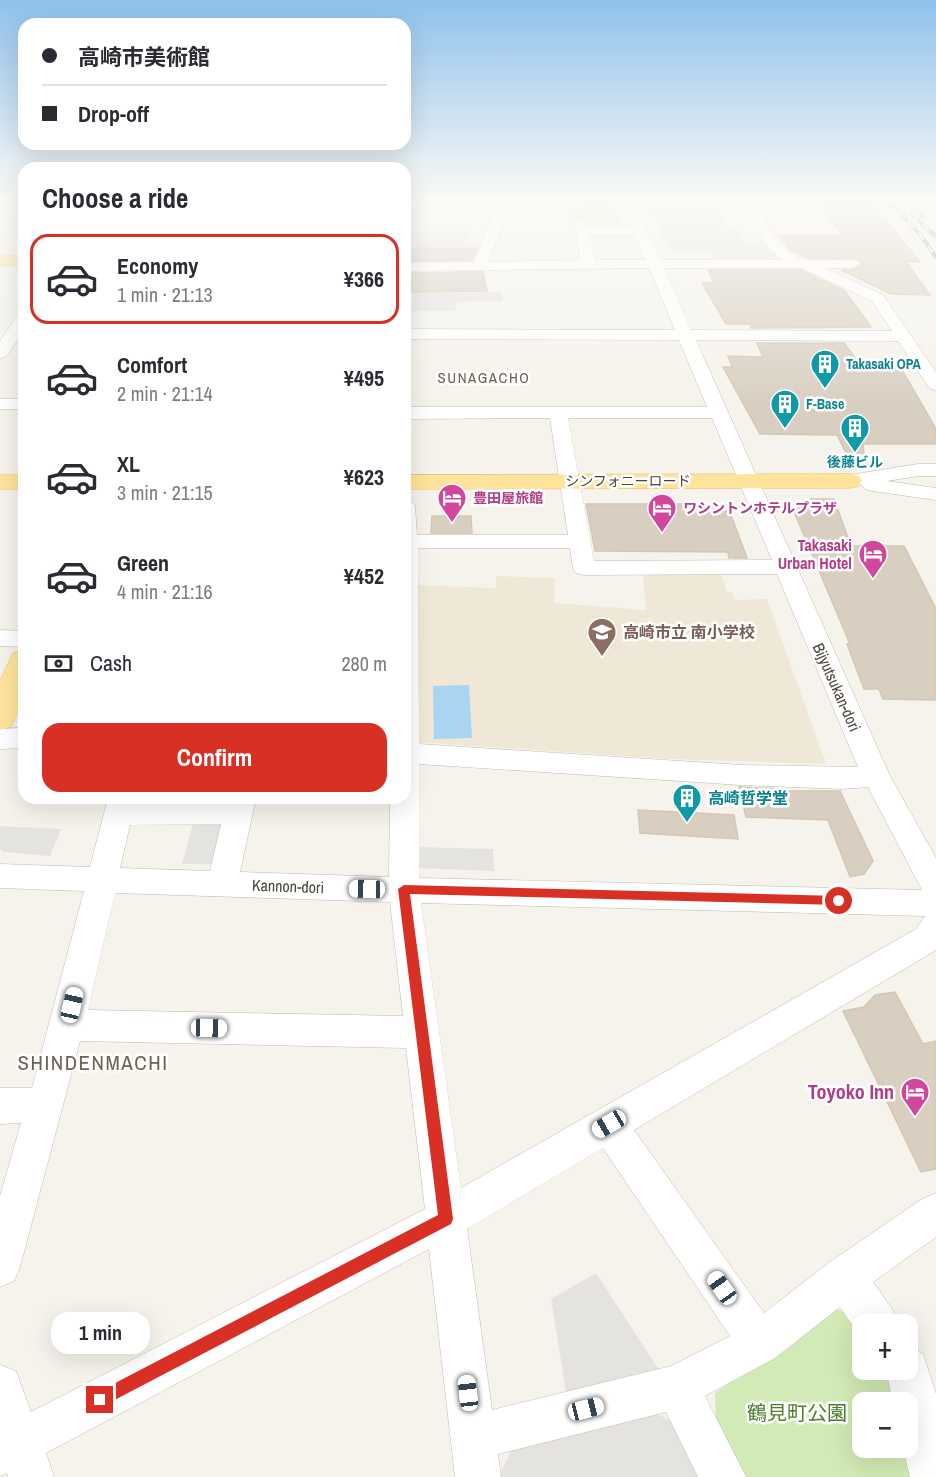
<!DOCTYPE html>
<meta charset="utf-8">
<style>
body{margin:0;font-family:"Archivo Narrow","Noto Sans JP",sans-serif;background:#f2f2f3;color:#2b2b33;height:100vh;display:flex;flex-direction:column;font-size:22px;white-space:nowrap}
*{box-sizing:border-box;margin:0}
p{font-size:20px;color:#7c7c81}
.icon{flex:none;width:33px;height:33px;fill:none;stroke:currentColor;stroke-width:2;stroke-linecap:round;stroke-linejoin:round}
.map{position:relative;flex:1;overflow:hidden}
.panel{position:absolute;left:18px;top:162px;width:393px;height:642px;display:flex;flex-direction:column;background:#fff;border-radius:18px;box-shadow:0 6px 24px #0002}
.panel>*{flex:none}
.guide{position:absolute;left:18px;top:18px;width:393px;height:132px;border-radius:18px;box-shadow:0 6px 24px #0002;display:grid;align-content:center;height:132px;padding:0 24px;background:#fff}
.tools{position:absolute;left:852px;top:1314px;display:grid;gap:12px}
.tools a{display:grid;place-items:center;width:66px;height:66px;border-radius:12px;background:#fff;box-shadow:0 6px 24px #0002;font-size:30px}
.end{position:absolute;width:27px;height:27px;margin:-14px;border:8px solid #d93025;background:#fff;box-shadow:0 0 0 3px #fff}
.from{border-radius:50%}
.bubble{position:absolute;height:42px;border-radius:18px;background:#fff;box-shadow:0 6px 24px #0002;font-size:20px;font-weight:700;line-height:42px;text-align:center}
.car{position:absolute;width:18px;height:36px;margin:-18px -9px;border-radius:8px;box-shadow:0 0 4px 2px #0007;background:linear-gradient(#fff 24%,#345 0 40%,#fff 0 76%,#345 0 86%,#fff 0)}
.guide b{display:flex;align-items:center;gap:21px;height:57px;font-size:22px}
.guide b+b{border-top:2px solid #e1e1e2}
.guide i{width:15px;height:15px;background:#2b2b33}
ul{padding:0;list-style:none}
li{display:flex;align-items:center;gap:18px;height:90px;margin:0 12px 9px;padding:0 12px;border:3px solid transparent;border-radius:18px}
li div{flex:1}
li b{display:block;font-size:22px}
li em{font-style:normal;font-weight:700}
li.active{border-color:#d93025}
li>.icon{width:54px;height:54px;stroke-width:1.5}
h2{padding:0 24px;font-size:27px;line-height:72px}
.pay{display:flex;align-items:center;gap:15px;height:66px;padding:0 24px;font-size:22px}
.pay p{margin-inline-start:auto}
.button{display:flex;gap:12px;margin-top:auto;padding:12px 24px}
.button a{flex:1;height:69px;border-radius:18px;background:#d93025;color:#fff;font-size:24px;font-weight:700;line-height:69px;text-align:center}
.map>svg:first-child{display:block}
</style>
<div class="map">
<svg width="936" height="1477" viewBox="0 0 936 1477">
<rect width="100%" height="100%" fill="#f6f3ec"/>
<!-- education -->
<path fill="#efe8d6" d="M643 572 721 573 727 592H732L735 600 767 599 826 764 673 759 415 742V585L496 588V576L555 578 554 603 646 610Z"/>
<!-- green -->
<path fill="#d2eab5" d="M582 198H610L621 222 572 221 571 208H578V204L582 203Z
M834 1308C870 1319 862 1338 862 1370H894L902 1380 907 1402H862V1448H908V1406L923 1477H744L743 1470 716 1424 715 1393Z"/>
<!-- parking -->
<path fill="#e5e3e0" d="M646 201 717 202 727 230H739L743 241H762L776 255 770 259H715L712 251H669Z
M407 231H470L469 243H487L485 249 407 248Z
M502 292 503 301 457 302 455 311H411L413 293Z
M195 817H234L223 864H182Z
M0 826 61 829 50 856 4 852 0 849Z
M414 847 493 849 494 871 416 868Z
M596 1273 663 1376 567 1398 551 1299Z
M658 1414 681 1427 710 1477H498L512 1450Z"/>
<!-- water -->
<path fill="#a9d4f2" d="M469 685 472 738 434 739 433 686Z"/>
<!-- building -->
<path fill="#d8cfc1" stroke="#d3c7b4" stroke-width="1.5" d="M816 198H868L920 262H906L930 295 891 294 841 270H853L861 266 862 263 858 259 807 258 791 250 778 236H843Z
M411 248 477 249 472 260 412 261Z
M708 270H801L845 291 871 327 751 328 750 324H726L702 283H714Z
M483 272 487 291 412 292 411 273Z
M757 343H844L859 363H883L885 366 902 370 936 429V444H863L865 463H851L837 435 760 434 723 367H732L728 356 763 357Z
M810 499H834L851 546H904L936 609V700L883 699 879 689H864L847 644H850L793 509Z
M586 504H697L724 512 729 510 747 558H729L728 552 595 551Z
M432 516H471L472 533H431Z
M739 787 781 789 782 791H840L873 861 864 874 850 877 828 820 746 817Z
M638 810 734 815 738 839 640 833Z
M895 992 923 1044 936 1041V1169L921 1172 843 1011 864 1007 875 995Z"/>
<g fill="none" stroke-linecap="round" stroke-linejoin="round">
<!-- minor casing -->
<g stroke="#c2bbae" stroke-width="1">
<path id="minor" d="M405 198H506V218L488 262 580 260 576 231 578 228 632 227 620 198H753C766 219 779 255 807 260 823 262 841 257 858 261L860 264 853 268H825L883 295 936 372V390L930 389 898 341 696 340 890 776 936 858V950L634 1130 764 1313 830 1262 922 1199 936 1193V1237L873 1282 892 1309 898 1324H862V1339L840 1307 775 1358 705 1396 746 1477H698L666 1412 498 1454 501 1477H455L429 1249 46 1453 54 1477H8L7 1473 0 1476V1365L16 1371 31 1412 425 1209 406 1048 80 1041 20 1267 14 1281 0 1287V1196L21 1123 0 1124V1088H32L84 891 0 888V864L90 867 108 798H136L135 803 227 802 228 798H256L240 872 389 877 390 798H405V500L412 502 415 506 417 535H568L550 418 405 419V407H707L679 340 405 339V329L675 330 649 268 405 271V263L474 262 492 218 493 204H405ZM635 204 744 205 769 249 783 260H660ZM590 235H635L645 260H595ZM664 268H801L872 301 892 331 691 330ZM568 418H712L772 560 594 561ZM418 548H570L573 568 576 573 584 575 777 574 858 767 741 765 419 744ZM419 764 741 785 842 789 868 787 922 890 419 878ZM221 824 210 871 120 868 130 825ZM115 893 390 902 403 1016 88 1010ZM421 903 925 916 916 929 461 1188ZM603 1148 730 1336 671 1366 492 1410 467 1229Z
M24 313V330L6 357 0 358V341L18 315Z
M0 399H24V409H0Z
M918 464H936V476H918L887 481 936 488V500L872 491 865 489 862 485 850 487 843 485 840 481 843 477 850 475Z
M0 630 24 631V647L0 646Z
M24 728V748L0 749V729Z
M908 1347 923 1354 936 1394V1477H910L903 1448H908V1402H893L886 1370H908Z"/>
</g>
<!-- major casing -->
<g stroke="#e6c16a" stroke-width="1">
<path id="major" d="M0 255 24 256V266L0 265Z
M850 474 859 476 862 481 859 486 850 488 405 489V475Z
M0 475H24V489H0Z
M24 650V699L11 727 0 730V681L13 653Z"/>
</g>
<!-- minor -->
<use href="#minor" fill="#fff" fill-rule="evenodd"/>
<!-- major -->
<use href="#major" fill="#ffe39c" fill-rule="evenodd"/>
<!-- rail casing -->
<g stroke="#9a9a9a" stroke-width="4">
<path id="rail" d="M886 198 919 233 936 257
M904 198 923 217
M912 214 936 237"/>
</g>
<!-- rail -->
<use href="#rail" stroke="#fff" stroke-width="2" stroke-dasharray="8" stroke-linecap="butt"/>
</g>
<!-- sky -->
<linearGradient id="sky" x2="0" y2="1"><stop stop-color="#8fc1ec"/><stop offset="0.49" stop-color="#fbfaf6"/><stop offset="1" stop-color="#fbfaf6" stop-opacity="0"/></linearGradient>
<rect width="936" height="405" fill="url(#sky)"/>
<!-- route -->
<path fill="#d93025" d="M404 885 839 896 845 901 839 905 410 894 453 1219 451 1224 105 1405 100 1408 94 1405 92 1400 94 1394 438 1215 398 889Z"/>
<!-- icons -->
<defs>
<g id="building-pin" transform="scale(1.5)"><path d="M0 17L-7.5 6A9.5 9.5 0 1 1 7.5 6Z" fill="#0f9aa8" stroke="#fff"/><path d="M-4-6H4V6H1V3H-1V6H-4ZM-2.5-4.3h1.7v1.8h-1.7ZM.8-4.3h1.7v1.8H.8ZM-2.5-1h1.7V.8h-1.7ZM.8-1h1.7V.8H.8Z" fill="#fff"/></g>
<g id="hotel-pin" transform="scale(1.5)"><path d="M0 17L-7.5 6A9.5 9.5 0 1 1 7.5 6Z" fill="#d1479c" stroke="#fff"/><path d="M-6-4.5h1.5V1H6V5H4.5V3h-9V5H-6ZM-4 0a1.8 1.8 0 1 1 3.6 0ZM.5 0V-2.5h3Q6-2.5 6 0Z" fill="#fff"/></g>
<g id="school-pin" transform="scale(1.5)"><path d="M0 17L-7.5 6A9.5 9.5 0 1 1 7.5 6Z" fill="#8d6e63" stroke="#fff"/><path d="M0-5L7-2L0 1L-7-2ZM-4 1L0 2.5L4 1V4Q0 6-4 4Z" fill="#fff"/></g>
</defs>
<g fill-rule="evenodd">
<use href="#building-pin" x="825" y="364"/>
<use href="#building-pin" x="785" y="404"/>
<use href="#building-pin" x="855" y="428"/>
<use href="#hotel-pin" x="452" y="498"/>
<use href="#hotel-pin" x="662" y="508"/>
<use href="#hotel-pin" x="873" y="554"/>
<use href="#school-pin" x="602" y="632"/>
<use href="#building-pin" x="687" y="798"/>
<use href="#hotel-pin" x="915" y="1092"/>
</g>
<g text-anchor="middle" stroke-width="5" stroke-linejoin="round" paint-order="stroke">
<!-- far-culture labels -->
<g font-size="14" font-weight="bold" fill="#0d838f" stroke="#fff" text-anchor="start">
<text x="846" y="369">Takasaki OPA</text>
<text x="806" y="409">F-Base</text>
<text x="855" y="467" text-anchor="middle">後藤ビル</text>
</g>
<!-- far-street labels -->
<g font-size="14" fill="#4b4439" stroke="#fff">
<text x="628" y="486">シンフォニーロード</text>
</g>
<!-- far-hotel labels -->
<g font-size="14" font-weight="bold" fill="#b23c85" stroke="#fff" text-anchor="start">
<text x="473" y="503">豊田屋旅館</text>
<text x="683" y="513">ワシントンホテルプラザ</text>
</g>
<!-- far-neighbourhood labels -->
<g font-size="15" letter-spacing="1.5" fill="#6e6250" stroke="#fff">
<text x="484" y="383">SUNAGACHO</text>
</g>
<!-- hotel labels -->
<g font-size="16" font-weight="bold" fill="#b23c85" stroke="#fff" text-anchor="end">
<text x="852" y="551">Takasaki<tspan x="852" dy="18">Urban Hotel</tspan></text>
</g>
<!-- education labels -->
<g font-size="16" font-weight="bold" fill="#785e54" stroke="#fff" text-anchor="start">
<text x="623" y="638">高崎市立 南小学校</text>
</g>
<!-- street labels -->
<g font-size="16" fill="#4b4439" stroke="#fff">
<text transform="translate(837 687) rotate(66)" y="6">Bijyutsukan-dori</text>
<text transform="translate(288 886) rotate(2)" y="6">Kannon-dori</text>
</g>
<!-- culture labels -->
<g font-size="16" font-weight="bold" fill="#0d838f" stroke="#fff" text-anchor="start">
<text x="708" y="804">高崎哲学堂</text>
</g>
<!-- near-hotel labels -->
<g font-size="20" font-weight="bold" fill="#b23c85" stroke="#fff" text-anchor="end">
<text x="894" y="1099">Toyoko Inn</text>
</g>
<!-- near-park labels -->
<g font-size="20" fill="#4a7f2a" stroke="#fff">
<text x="797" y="1420">鶴見町公園</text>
</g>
<!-- near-neighbourhood labels -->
<g font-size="21" letter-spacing="1.5" fill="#6e6250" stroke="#fff">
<text x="93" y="1070">SHINDENMACHI</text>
</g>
</g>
</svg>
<div class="tools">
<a>+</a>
<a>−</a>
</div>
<i class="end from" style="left:839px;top:901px"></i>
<i class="end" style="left:100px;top:1400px"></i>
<div class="bubble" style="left:51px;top:1312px;width:99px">1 min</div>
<i class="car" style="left:367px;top:889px;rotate:271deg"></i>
<i class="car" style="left:72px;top:1005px;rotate:13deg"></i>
<i class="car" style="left:209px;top:1028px;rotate:91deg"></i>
<i class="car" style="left:609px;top:1124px;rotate:240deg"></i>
<i class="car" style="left:722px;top:1288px;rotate:325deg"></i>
<i class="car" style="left:468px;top:1393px;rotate:353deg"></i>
<i class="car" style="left:586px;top:1409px;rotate:76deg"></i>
<div class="guide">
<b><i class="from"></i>高崎市美術館</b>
<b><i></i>Drop-off</b>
</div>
<section class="panel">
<h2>Choose a ride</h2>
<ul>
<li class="active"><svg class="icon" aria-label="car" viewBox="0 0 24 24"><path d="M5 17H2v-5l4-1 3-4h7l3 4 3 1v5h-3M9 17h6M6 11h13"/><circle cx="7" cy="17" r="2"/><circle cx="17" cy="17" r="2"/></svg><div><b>Economy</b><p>1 min · 21:13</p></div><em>¥366</em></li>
<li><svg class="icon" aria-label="car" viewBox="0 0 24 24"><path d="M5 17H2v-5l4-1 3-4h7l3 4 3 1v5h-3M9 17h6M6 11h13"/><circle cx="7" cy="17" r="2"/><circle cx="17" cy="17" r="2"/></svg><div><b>Comfort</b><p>2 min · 21:14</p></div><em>¥495</em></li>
<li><svg class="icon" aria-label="car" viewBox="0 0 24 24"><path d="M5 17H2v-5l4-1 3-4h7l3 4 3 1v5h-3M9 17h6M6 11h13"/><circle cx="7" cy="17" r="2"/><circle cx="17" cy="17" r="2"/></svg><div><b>XL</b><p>3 min · 21:15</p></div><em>¥623</em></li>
<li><svg class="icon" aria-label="car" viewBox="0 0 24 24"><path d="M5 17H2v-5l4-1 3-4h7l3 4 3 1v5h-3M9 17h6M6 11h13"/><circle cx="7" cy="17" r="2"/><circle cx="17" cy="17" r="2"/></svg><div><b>Green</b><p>4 min · 21:16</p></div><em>¥452</em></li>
</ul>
<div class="pay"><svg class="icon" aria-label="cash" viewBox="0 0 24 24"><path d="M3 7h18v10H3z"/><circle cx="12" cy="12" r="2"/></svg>Cash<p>280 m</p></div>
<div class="button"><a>Confirm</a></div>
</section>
</div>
